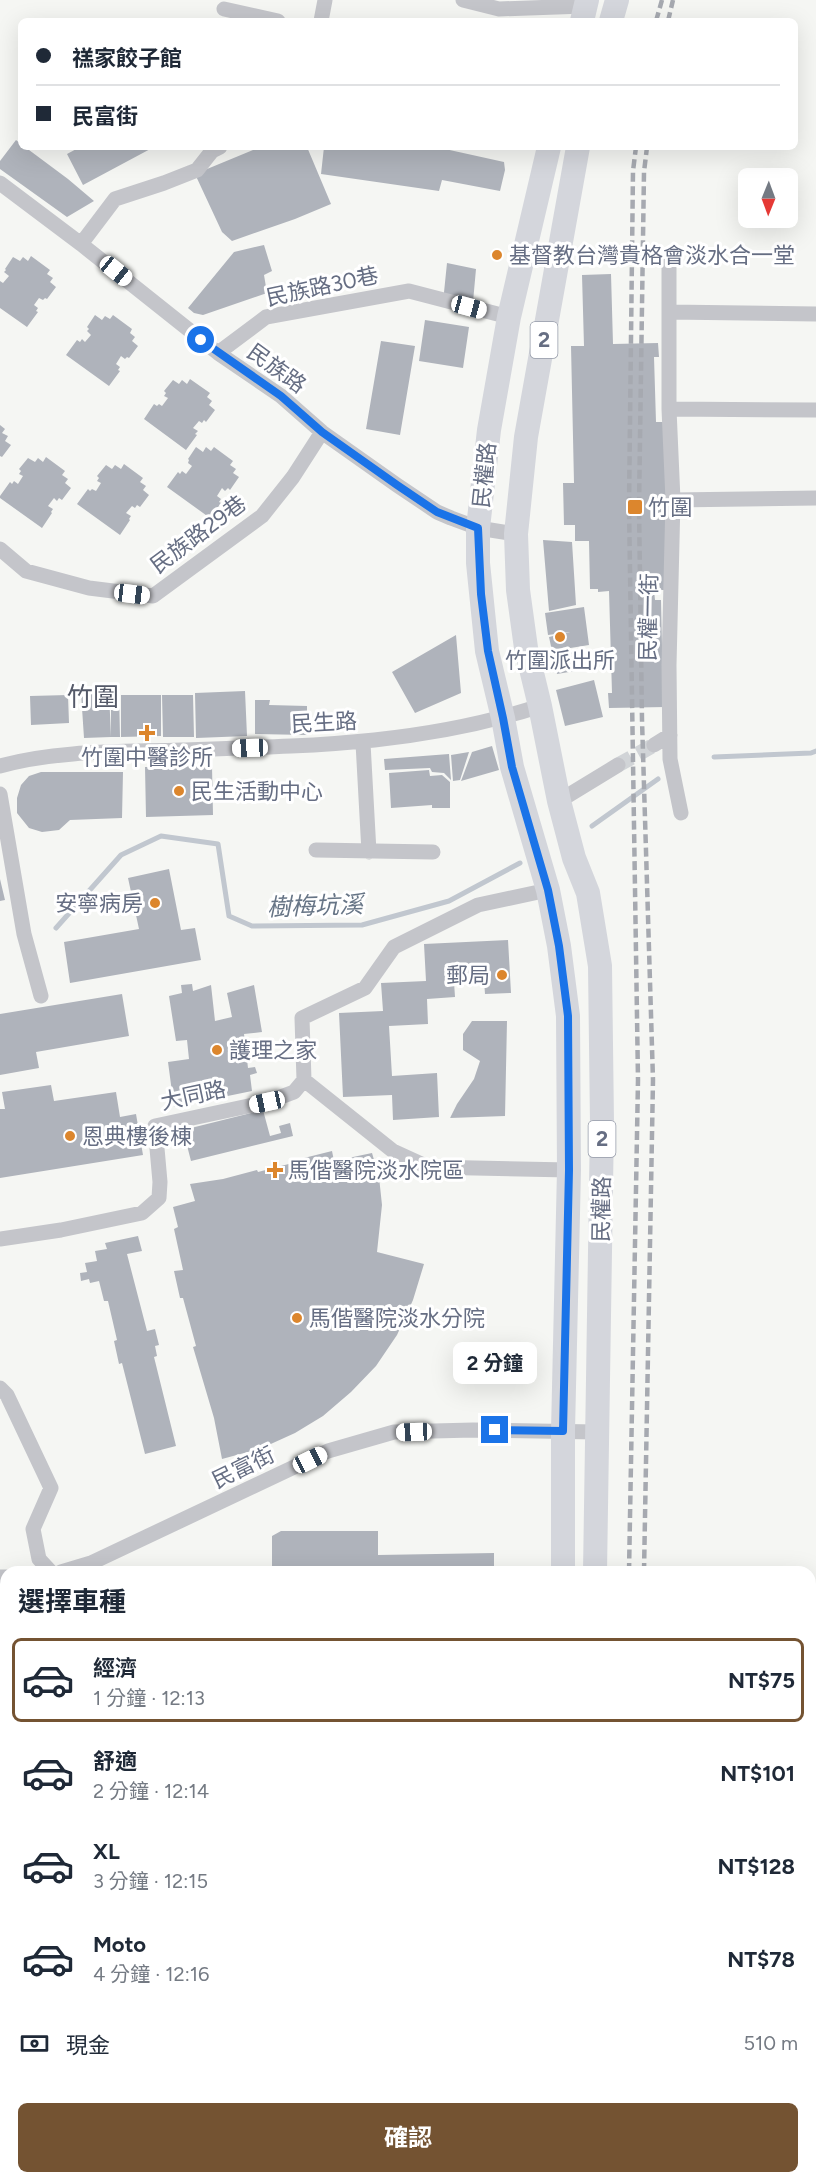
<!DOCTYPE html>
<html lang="zh-TW">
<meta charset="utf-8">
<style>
body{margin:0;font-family:Figtree,"Noto Sans TC",sans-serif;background:#f6f6f7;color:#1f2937;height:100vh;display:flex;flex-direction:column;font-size:22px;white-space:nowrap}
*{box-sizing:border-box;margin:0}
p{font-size:20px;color:#747a83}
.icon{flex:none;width:33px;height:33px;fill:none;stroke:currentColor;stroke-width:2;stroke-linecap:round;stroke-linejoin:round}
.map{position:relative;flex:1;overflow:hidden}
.drawer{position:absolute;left:0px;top:1566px;width:816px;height:618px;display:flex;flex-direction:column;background:#fff;border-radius:18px 18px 0 0;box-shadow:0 6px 24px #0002}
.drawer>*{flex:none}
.top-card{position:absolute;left:18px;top:18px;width:780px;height:132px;border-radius:9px;box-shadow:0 6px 24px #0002;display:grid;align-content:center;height:132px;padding:0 18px;background:#fff}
.needle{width:39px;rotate:181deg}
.fabs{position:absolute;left:738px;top:168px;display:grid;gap:12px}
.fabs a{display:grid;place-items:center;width:60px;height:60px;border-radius:9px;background:#fff;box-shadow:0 6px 24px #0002;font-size:30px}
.end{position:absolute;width:27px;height:27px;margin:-14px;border:8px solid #1a73e8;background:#fff;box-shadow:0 0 0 3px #fff}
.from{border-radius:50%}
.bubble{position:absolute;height:42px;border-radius:9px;background:#fff;box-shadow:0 6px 24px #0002;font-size:20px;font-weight:700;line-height:42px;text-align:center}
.car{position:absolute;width:18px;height:36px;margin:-18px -9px;border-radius:8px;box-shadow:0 0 4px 2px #0007;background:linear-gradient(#fff 24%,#345 0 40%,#fff 0 76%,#345 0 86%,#fff 0)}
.top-card b{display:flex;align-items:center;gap:21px;height:57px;font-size:22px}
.top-card b+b{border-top:2px solid #e0e1e3}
.top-card i{width:15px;height:15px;background:#1f2937}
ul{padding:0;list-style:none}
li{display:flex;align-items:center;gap:18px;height:84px;margin:0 12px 9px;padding:0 6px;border:3px solid transparent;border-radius:9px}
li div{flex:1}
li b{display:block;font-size:22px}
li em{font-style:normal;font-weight:700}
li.current{border-color:#745332}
li>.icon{width:54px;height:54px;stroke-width:1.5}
h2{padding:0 18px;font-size:27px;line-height:72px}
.pay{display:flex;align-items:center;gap:15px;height:66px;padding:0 18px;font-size:22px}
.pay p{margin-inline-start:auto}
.action{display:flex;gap:12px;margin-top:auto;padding:12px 18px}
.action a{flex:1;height:69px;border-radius:9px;background:#745332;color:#fff;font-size:24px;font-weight:700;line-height:69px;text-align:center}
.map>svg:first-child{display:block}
</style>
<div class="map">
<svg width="816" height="2184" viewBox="0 0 816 2184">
<rect width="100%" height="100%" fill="#f5f6f3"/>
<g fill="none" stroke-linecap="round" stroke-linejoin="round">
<!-- stream -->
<path stroke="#c1c7cf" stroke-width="5" d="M714 757 811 753 816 751
M592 826 658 779
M56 928 121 855 161 836 218 844 229 916 252 926 362 925 449 901 520 863"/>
</g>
<!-- building -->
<path fill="#afb3bb" d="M16 140 21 144V147H25L68 179 94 201 67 217 0 169V161Z
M80 147H154L83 185 67 154Z
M260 147H307L331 204 295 219 232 241 222 232 195 174Z
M324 147H436L504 162 505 170 500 191 442 180 439 191 321 174Z
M264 245 272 271 264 275 267 293 203 315 194 313 188 308 234 252Z
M31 256 50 270 47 274 53 278 50 282 56 287 47 299 45 298 43 300 39 298 34 305 38 308 36 311 38 312 27 327 0 308V281L3 283 9 276 4 272 6 270 5 269 13 257 20 261 23 257 28 261Z
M447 263 476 269 473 302H443Z
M611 274 613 344 658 343 659 357H654L656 422H667L669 590H654L655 600H661L663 692 666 707 609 708 608 693H612L609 591 598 592V589H590L589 541H575V525H564L563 483H574L571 346H584L582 275Z
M95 315 102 320 105 316 110 319 113 315 132 329 130 333 135 337 132 341 138 346 129 358 127 357 125 359 121 356 116 364 120 367 118 370 120 371 109 386 66 355 77 340 80 342 82 339 85 342 91 335 87 331 89 329 87 327Z
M425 320 469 327 463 368 419 361Z
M381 341 415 346 400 435 366 429Z
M190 379 210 393 207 397 212 401 209 405 215 410 206 422 204 420 202 423 199 421 193 428 198 431 195 434 197 435 186 450 144 419 154 404 157 406 159 404 162 406 168 398 164 396 166 393 164 391 173 380 179 384 182 380 187 384Z
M0 425 5 429 2 433 8 436 5 441 11 445 2 457 0 456Z
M196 447 203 452 206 447 211 451 214 447 233 461 230 465 236 469 233 473 239 477 230 490 228 488 225 491 222 488 217 496 221 499 219 502 221 503 210 518 167 487 178 472 180 474 182 471 186 474 192 466 188 463 189 460 188 459Z
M46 457 65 471 62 475 68 479 65 483 71 488 62 500 59 498 57 501 54 498 48 506 53 509 51 512 52 513 42 528 0 498V496L10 482 12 484 14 481 18 484 23 476 19 474 21 471 19 469 28 458 35 462 38 458 43 462Z
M124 464 143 478 140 482 146 486 143 490 149 495 140 507 137 505 135 508 132 506 126 513 131 516 129 519 130 520 120 535 77 504 88 489 90 491 92 489 96 491 101 483 97 481 99 478 97 476 106 465 112 469 115 465 121 469Z
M543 540 572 542 576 605 549 611Z
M584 607 589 645 552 651 549 637 570 632 548 635 545 613Z
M456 635 461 693 415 713 392 672Z
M584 650 587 669 557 674 554 654Z
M594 680 603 717 565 726 556 690Z
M245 691 247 736 196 738 195 693Z
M109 692 111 737 84 738 81 693Z
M111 693H119L120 737H111Z
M68 695 69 723 31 725 30 696Z
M121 695H161V736L121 737Z
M162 695H193L194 737H163Z
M255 700H270L269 705 307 706V735L255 734Z
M492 746 499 770 461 781 472 752Z
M469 752 460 780 453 781 451 755Z
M449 754 451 780 444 773 432 772 430 768 385 770 384 759Z
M212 766 213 815 146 817 145 767Z
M429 770 430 776 442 775 450 782V808H432V805L391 808 389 773Z
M41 772H123L122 818 70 820 59 830 42 832 29 828 17 813V798L21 785 29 776Z
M169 869 181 930 195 928 201 960 70 983 64 942 139 929 128 878Z
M0 879 5 900 0 901Z
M508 940 511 993 485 994 484 980 454 982 455 997 427 999 428 1024 389 1026 392 1076 437 1073 439 1117 393 1120 392 1095 343 1097 339 1013 383 1011 381 983 426 981 424 944Z
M192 984 193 991 211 985 215 1021 232 1017 227 993 254 985 262 1032 244 1034 248 1068 255 1067 257 1073 250 1075 252 1091 174 1107 168 1062 189 1059 187 1040 176 1041 169 996 182 993 181 985Z
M122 994 129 1036 36 1052 39 1068 0 1075V1014Z
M472 1021H507L505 1116 450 1118 457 1104 474 1079 480 1061 463 1050V1034Z
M51 1085 54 1101 116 1092 120 1117 136 1114 143 1155 0 1178V1109H5L2 1092Z
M263 1110 270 1136 281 1133 279 1126 290 1123 293 1136 191 1161 183 1130Z
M332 1151 334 1161 372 1153 379 1177 382 1205 377 1252 424 1264 413 1300 397 1335 376 1366 351 1392 323 1416 295 1433 262 1448 222 1459 214 1418 193 1347 196 1346 183 1298H180L174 1271 183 1270 174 1229 178 1227 173 1207 195 1201 190 1184 223 1179 257 1170 258 1172 304 1160V1158Z
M138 1236 142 1251 127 1254 147 1331 155 1329 159 1345 155 1346 157 1356 154 1357 176 1446 145 1454 122 1363 119 1364 114 1341 117 1340 108 1301H104L99 1281 90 1283 89 1279 81 1281 80 1273 87 1272 85 1263 97 1261 95 1251 107 1249 105 1243Z
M281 1531H378V1555L494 1553V1572H272V1536Z
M0 1939 6 1940V1977H0Z
M242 2178H309L316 2184H250Z
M391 2178H449V2184H391Z
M658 2178 734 2179V2184H658Z"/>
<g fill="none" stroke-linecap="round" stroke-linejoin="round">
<!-- street-tunnel -->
<path stroke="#d1d4d7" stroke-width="15" stroke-dasharray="15 8" stroke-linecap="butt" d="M618 765 654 745"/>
<!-- street -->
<path stroke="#c4c5ca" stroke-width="15" d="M463 0 499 9 585 6
M224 9 278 21
M321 21 325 0
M0 183 81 244 218 353 281 396 322 432 397 485 437 512 451 518 478 528 516 534
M81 244 115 199 164 183 197 170 212 151 220 147
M669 262V409L673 500 669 665 670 759 681 813
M669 312 816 314
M218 353 266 317 409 291 509 317
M669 409 816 410
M673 500 816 498
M0 549 26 571 89 588 153 596 262 516 293 477 322 432
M363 743 369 852
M654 745 670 735
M0 766C58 750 121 752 181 750 305 746 421 745 540 706
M0 794 24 934 41 996
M559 801 618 765
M316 850 433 852
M304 1080 393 1151 428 1167 569 1170
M0 1239 61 1230 142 1213 159 1198 160 1182 155 1126 267 1102 294 1092 304 1080 302 1018 365 988 394 947 478 905 548 890
M0 1388 7 1395 51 1488 33 1529 39 1559 51 1572
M61 1572 91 1563 328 1451 394 1432 473 1430 596 1432
M0 1577H6
M0 1878H6
M36 2184 39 2178"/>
<!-- primary -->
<path stroke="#d4d6dc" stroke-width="24" d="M582 21 587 0
M611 21 617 0
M549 147 509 317 489 430 478 528V563L487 651 503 718 512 767 548 890 559 946 568 1016 569 1170 563 1431V1572
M578 147 526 437 516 534 518 590 526 648 540 706 559 801 574 858 588 893 600 966 602 1123 595 1572
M588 2178V2184
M555 2184V2178"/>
<!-- rail -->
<path stroke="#a6a9b0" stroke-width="4.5" stroke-dasharray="9 4.5" stroke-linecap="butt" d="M656 21 662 0
M668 21 673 0
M629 1572 638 1080 629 506 633 171 636 147
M644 1572 653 1080 642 720 639 507 644 172 647 147
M626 2178 627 2184
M637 2184V2178"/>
</g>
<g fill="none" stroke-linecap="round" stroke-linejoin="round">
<!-- route -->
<path stroke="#1a73e8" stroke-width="8" d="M201 340 281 396 322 432 397 485 437 512 478 528 481 594 488 651 503 718 512 767 548 890 559 946 568 1016 569 1170 563 1431 495 1430"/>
</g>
<!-- markers -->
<g fill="#dc862d" stroke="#fff" stroke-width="2">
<circle cx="497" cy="255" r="6"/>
<rect x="627" y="499" width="16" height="16" rx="3"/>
<circle cx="560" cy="637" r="6"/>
<path d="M144 724h6v6h6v6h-6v6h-6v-6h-6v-6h6z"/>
<circle cx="179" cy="791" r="6"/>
<circle cx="155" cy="903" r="6"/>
<circle cx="502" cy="975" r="6"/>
<circle cx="217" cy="1050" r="6"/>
<circle cx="70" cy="1136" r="6"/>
<path d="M272 1161h6v6h6v6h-6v6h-6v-6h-6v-6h6z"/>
<circle cx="297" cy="1318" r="6"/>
</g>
<g text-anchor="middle" stroke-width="6" stroke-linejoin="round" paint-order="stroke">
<!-- shield labels -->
<g fill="#fff" stroke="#949aa8" stroke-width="1.5">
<rect x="530.5" y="322" width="27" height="36" rx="4.5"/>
<rect x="588.5" y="1121" width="27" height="36" rx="4.5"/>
</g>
<g font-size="21" font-weight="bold" fill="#666e83">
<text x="544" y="347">2</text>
<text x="602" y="1146">2</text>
</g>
<!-- poi labels -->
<g font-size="22" fill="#666e83" stroke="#fff" text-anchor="start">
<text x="509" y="263">基督教台灣貴格會淡水合一堂</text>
<text x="648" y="515">竹圍</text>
<text x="560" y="668" text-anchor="middle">竹圍派出所</text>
<text x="147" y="765" text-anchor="middle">竹圍中醫診所</text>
<text x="191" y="799">民生活動中心</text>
<text x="143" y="911" text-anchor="end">安寧病房</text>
<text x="490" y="983" text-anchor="end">郵局</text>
<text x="229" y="1058">護理之家</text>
<text x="82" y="1144">恩典樓後棟</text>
<text x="288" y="1178">馬偕醫院淡水院區</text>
<text x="309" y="1326">馬偕醫院淡水分院</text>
</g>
<!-- street labels -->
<g font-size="22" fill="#666e83" stroke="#fff">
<text transform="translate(322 286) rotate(-12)" y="8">民族路30巷</text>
<text transform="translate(277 368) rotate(36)" y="8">民族路</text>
<text transform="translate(484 475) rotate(-84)" y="8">民權路</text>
<text transform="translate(198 534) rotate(-37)" y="8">民族路29巷</text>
<text transform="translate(648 617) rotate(-89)" y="8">民權一街</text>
<text transform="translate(324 722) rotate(-3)" y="8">民生路</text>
<text transform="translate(193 1095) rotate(-12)" y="8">大同路</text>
<text transform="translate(601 1209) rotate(-89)" y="8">民權路</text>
<text transform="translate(243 1467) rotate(-26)" y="8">民富街</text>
</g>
<!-- water labels -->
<g font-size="24" font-style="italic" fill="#677586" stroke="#fff">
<text transform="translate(315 906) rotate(-2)" y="8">樹梅坑溪</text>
</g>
<!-- quarter labels -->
<g font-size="26" fill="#545968" stroke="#fff">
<text x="93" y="706">竹圍</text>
</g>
</g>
</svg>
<div class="fabs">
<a><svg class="needle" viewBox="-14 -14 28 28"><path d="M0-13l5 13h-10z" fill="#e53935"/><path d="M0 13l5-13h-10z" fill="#747a83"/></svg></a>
</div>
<i class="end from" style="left:201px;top:340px"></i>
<i class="end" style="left:495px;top:1430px"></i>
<div class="bubble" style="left:453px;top:1342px;width:84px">2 分鐘</div>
<i class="car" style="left:116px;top:271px;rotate:129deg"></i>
<i class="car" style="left:469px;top:307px;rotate:105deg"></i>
<i class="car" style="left:132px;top:594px;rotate:97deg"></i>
<i class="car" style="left:250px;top:748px;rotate:268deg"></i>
<i class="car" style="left:267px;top:1102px;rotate:258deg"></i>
<i class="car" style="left:414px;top:1432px;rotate:268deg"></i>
<i class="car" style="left:310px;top:1460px;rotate:64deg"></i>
<div class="top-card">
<b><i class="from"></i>禚家餃子館</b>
<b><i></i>民富街</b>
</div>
<section class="drawer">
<h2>選擇車種</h2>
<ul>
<li class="current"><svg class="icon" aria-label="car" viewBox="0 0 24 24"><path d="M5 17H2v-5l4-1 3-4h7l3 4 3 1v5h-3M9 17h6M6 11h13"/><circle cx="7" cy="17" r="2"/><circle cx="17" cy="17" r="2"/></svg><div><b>經濟</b><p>1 分鐘 · 12:13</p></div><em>NT$75</em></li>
<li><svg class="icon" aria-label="car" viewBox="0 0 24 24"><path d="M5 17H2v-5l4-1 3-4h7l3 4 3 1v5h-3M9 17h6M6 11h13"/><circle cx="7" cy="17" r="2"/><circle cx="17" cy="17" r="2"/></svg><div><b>舒適</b><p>2 分鐘 · 12:14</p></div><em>NT$101</em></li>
<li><svg class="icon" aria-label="car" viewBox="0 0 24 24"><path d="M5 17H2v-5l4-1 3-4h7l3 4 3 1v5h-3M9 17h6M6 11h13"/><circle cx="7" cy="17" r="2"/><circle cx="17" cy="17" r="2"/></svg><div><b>XL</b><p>3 分鐘 · 12:15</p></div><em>NT$128</em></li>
<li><svg class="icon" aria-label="car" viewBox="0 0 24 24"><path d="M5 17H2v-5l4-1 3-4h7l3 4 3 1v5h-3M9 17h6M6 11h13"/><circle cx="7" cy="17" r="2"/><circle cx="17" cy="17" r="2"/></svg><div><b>Moto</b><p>4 分鐘 · 12:16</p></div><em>NT$78</em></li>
</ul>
<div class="pay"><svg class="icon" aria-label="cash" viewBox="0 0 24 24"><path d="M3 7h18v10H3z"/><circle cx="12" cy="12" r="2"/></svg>現金<p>510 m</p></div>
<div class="action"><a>確認</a></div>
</section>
</div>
